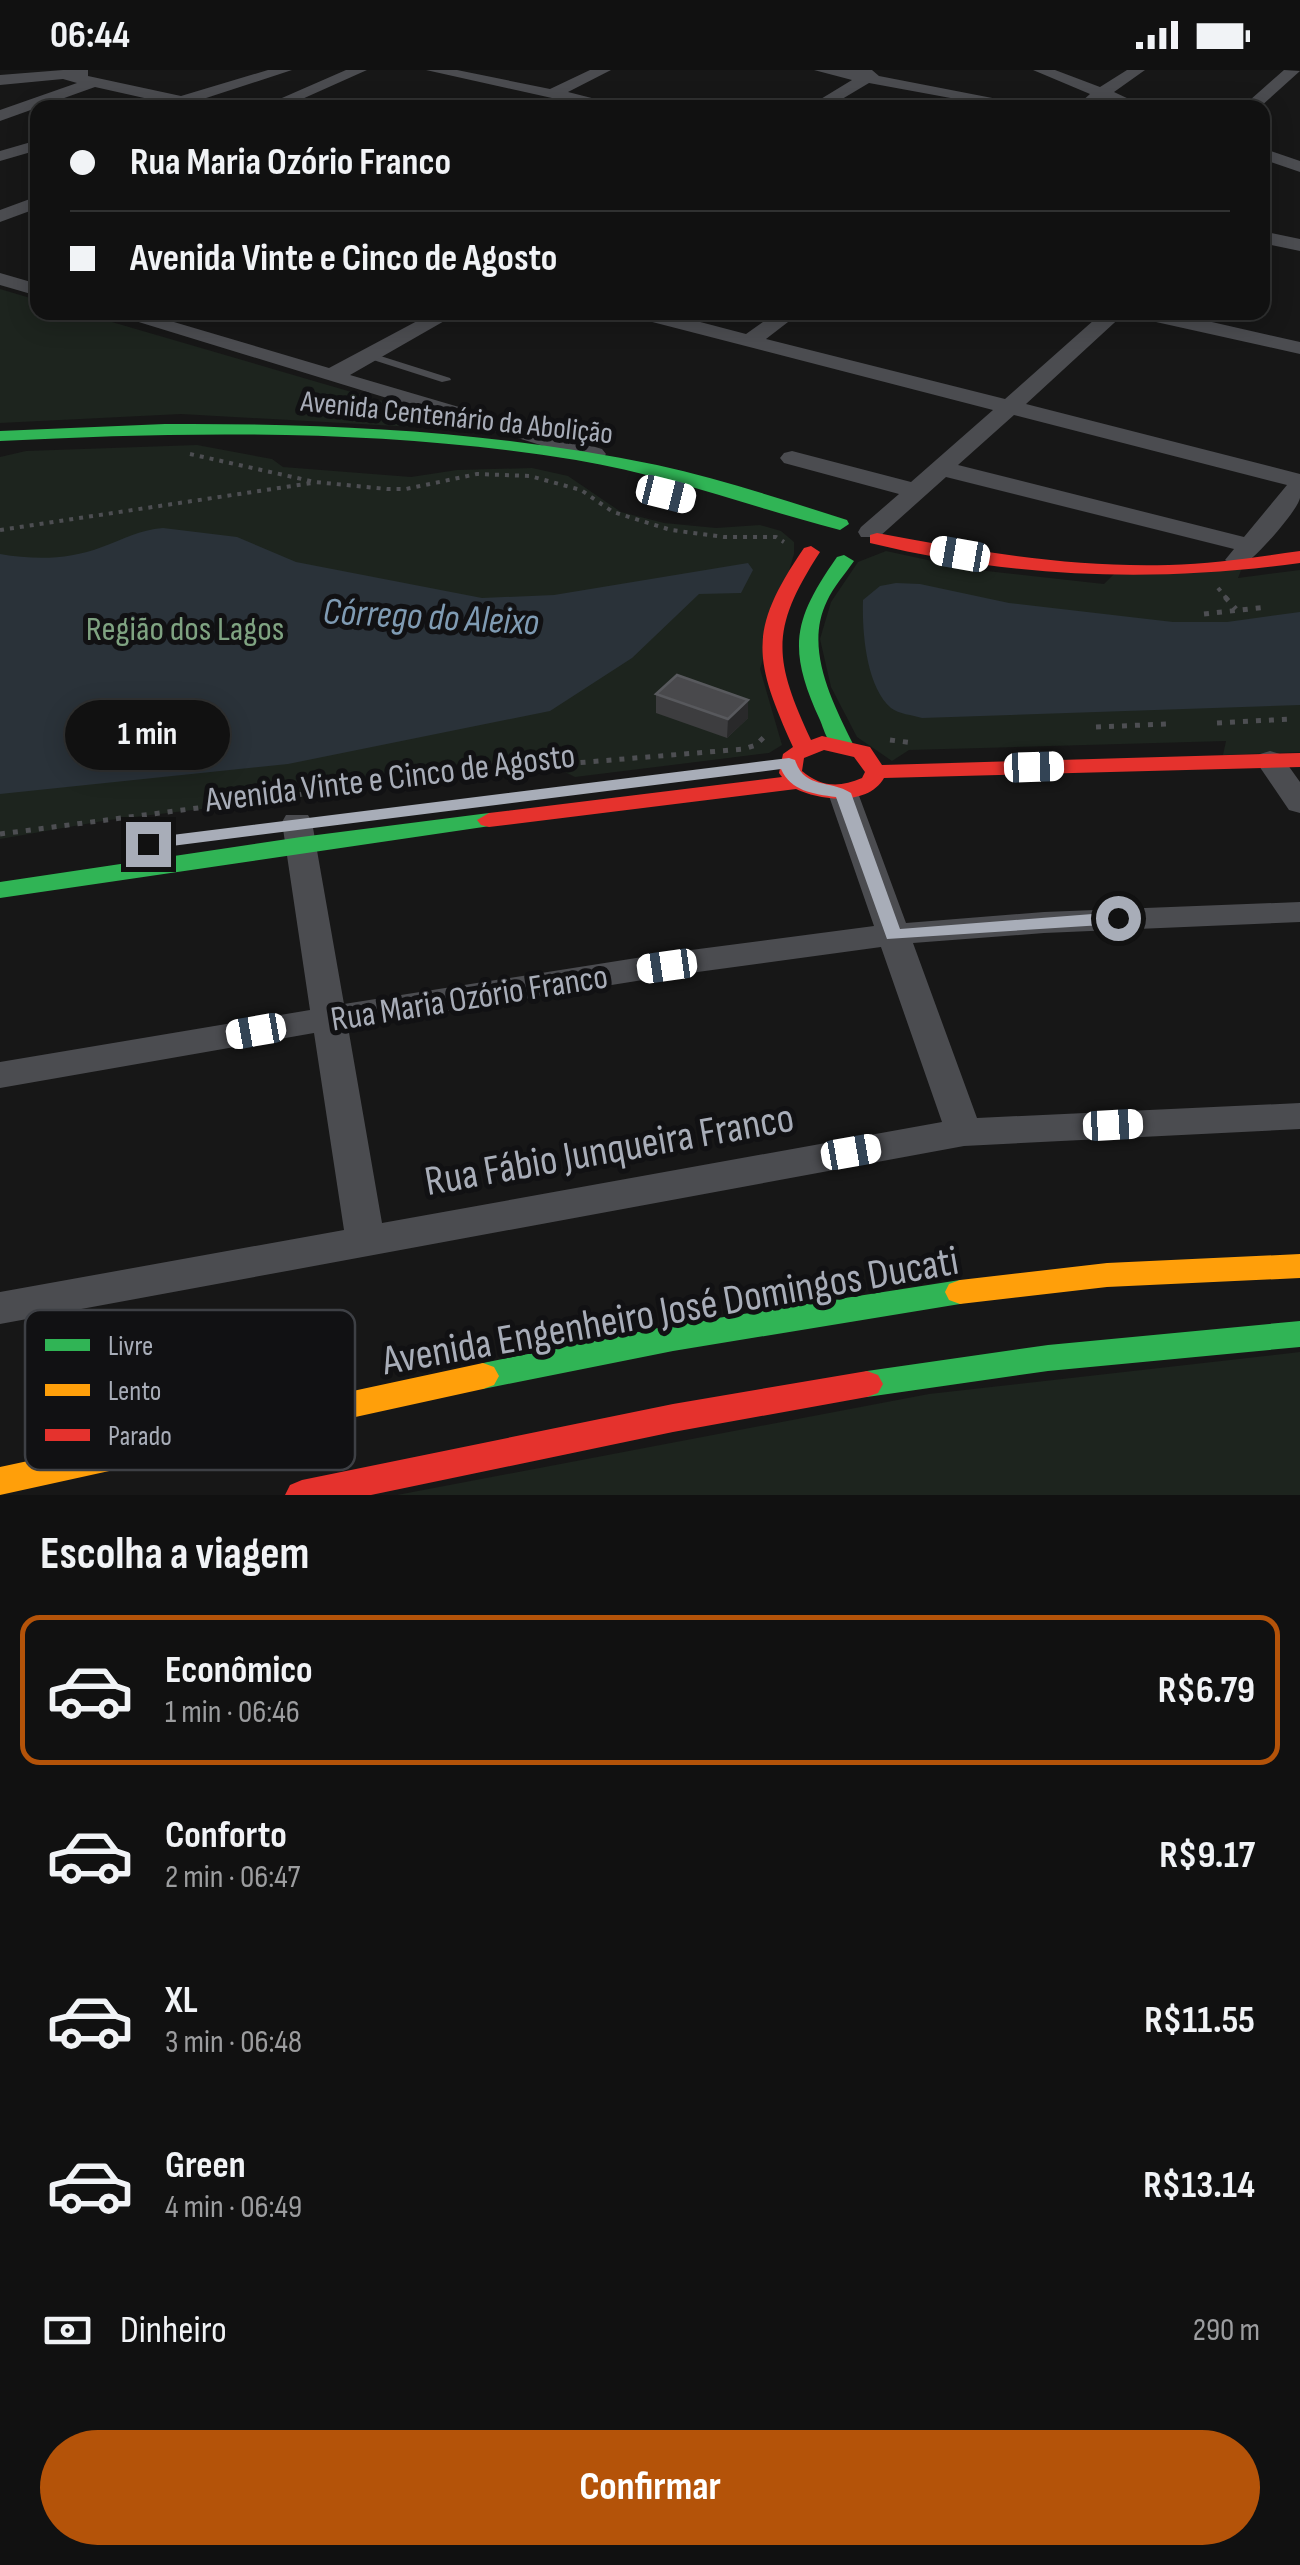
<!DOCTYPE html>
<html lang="pt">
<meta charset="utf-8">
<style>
body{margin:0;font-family:"Sofia Sans Condensed",sans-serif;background:#1e1f1f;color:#f1f3f6;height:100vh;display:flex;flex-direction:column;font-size:38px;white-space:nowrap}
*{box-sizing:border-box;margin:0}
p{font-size:32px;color:#9c9d9f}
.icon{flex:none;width:55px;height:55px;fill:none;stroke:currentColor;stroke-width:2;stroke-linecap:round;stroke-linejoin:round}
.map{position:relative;height:1425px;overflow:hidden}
.sheet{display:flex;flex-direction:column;background:#111;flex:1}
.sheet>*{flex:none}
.top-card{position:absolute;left:30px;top:30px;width:1240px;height:220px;border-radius:20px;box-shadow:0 5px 25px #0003,0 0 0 2px #303131;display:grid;align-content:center;height:220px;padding:0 40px;background:#111}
.end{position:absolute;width:45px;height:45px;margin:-22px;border:12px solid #a8adb8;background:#111;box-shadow:0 0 0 5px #111}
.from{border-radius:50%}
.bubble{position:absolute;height:70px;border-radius:35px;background:#111;box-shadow:0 5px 25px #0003,0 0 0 2px #303131;font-size:32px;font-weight:700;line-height:70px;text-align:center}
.car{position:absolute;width:30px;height:60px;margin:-30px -15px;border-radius:12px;box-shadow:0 0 8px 2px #0007;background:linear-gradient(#fff 24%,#345 0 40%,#fff 0 76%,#345 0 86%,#fff 0)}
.top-card b{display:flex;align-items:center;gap:35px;height:95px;font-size:38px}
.top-card b+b{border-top:2px solid #303131}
.top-card i{width:25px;height:25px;background:#f1f3f6}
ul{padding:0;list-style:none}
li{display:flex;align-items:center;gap:30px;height:150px;margin:0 20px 15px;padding:0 20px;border:5px solid transparent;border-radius:20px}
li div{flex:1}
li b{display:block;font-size:38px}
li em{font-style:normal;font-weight:700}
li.selected{border-color:#b45309}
li>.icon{width:90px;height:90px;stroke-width:1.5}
h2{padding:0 40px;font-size:45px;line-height:120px}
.pay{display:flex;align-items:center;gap:25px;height:110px;padding:0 40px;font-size:38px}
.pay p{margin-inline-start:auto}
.primary-button{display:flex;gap:20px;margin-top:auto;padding:20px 40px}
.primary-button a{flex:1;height:115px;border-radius:60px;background:#b45309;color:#fff;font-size:40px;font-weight:700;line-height:115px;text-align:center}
.status{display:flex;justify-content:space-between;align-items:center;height:70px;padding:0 50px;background:#111;direction:ltr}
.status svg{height:28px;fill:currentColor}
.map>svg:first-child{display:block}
</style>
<div class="status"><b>06:44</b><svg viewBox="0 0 49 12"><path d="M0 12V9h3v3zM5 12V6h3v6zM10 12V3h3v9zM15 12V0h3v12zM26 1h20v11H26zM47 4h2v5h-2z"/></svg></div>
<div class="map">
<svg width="1300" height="1425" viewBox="0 0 1300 1425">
<rect width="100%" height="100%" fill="#171717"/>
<!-- green -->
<path fill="#1d241e" d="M0 219 37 230 38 242 81 243 485 361 181 344 0 353Z
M197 375 272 389 283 397 411 407 457 400 532 398 568 406 621 442 664 453 716 458 760 455 781 461 794 472V484L760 599 782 675 769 683 575 707 555 697 109 750 0 769V387L26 381Z
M886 481 969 499 1104 514 1114 504 1242 498 1238 508 1300 500V682L1223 685 1226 671 909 680 892 691 857 667 831 617 820 569 831 532 858 492Z
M1300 1282V1425H397L929 1324Z"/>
<!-- water -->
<path fill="#2a3239" d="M163 458 237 467 296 492 482 528 554 525 748 493 753 500 741 523 699 524 632 588 550 641 288 694 0 724V484C35 490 68 490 102 477 124 469 139 460 163 458Z
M896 513 920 514 1009 533 1173 552H1227L1300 542V635L922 648C912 645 899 644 891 638 866 616 862 562 863 530L880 516Z"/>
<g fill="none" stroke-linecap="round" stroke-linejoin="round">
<!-- path-far1 -->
<path stroke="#4d4e52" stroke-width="4" stroke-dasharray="4 6" stroke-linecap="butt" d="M190 384 315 412 387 419H406L477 404 530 406 581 420 613 442 671 460 724 467H776L784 472
M0 460 312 413
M1218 518 1227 529"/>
<!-- path -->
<path stroke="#4d4e52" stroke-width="5" stroke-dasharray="5 8" stroke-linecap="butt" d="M1225 527 1236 539
M1204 544 1267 537
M1217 653 1290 649
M1096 657 1167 654
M890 670 914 673
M0 764 479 701 744 679 756 675 766 665"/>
<!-- lane -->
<path fill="#4b4c50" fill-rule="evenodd" d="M311 242H324L315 249H307L306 247Z
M371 283 450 308 451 310 442 312 367 288V284Z"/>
<!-- street -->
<path fill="#4b4c50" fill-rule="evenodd" d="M63 0H88V6L181 26 268 0H292L200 30 221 38H189L95 17 0 51V40L77 13 63 9 0 15V5Z
M346 0H367L282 38H259Z
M426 0H457L550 19 590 0H611L568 22 631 38H597Z
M814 0H872L879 6 1043 38H1005L869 13 827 38H806L852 10Z
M1033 0H1055L1100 17 1127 0H1145L1114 22 1148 38H1124L1103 30 1095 35H1083L1081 32 1090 24Z
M1284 0 1300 1 1259 38H1241Z
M38 70V80L0 91V81Z
M1262 78 1300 91V102L1262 89Z
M38 126V138L0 152V140Z
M1262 161 1300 169V181L1262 173Z
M0 203 38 214V226L0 215Z
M106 242H140L329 298 434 242H460L350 305 602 379 606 384 602 389H586Z
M626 242H662L746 264 777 242H801L766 269 1005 329 1103 242H1126L1026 334 1300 404C1300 411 1300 421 1300 428 1297 442 1250 495 1238 498L1225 490 1234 479 946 407 879 467H861L858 462 861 457 899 424 784 393 780 388 784 383 792 381 911 412 993 340 629 246ZM1014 345 1287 415 1244 467 958 395Z
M1128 242H1168L1300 272V284L1138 248Z
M1270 681 1280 684 1300 712V743L1289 740 1255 690 1260 684Z
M843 714 854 717 858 723 906 853 1044 842 1300 832V852L1044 863 913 873 977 1048 1300 1033V1059L964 1076 0 1254V1222L344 1160 314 963 0 1018V992L310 940 282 752 286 745H308L312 752 344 934 668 883 874 856 828 723 832 717ZM881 877 942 1052 382 1153 348 957 668 906Z"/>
<!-- fast -->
<path fill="#30b455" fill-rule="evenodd" d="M165 354C330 353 494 361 657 395 721 409 784 430 847 450L849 454 840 460C751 437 667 405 576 390 385 359 192 361 0 371V361Z
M844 485 854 491C845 504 834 516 827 531 804 578 832 631 853 674L842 681C828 677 825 662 820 650 787 578 793 550 837 487Z
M489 743 501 750 497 755 0 828V812L301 767Z
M960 1210 971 1214 975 1222 971 1230 960 1234 673 1281 483 1319 472 1315 467 1306 472 1297 483 1293 673 1255Z
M1300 1251V1277L1048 1301 867 1327 856 1323 851 1314 856 1305 867 1301 1048 1275Z"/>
<!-- slow -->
<path fill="#ff9f0a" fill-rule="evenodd" d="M1300 1184V1208L1107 1217 960 1234 949 1230 945 1222 949 1214 960 1210 1107 1193Z
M483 1293 494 1297 499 1306 494 1315 483 1319 0 1425V1397Z"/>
<!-- jam -->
<path fill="#e5322d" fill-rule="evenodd" d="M877 463C973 481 1071 498 1169 495 1213 494 1257 487 1300 481V493C1154 513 1014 508 870 473V465Z
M811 476 820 482C770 559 773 588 811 670L822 666 870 677 882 695 1300 683V697L884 708C868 736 821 731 796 719L489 757 481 755 477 750 489 743 782 707 779 703 783 684 793 677C753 588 748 560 804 478ZM824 680 854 687 865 702 862 708C839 718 821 717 802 701L804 688Z
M867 1301 878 1305 883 1314 878 1323 867 1327 673 1362 371 1425H285L290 1415 302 1410 673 1334Z"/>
</g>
<!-- wall -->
<path fill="#3d3d3f" d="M656 624 748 630V648L727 668 656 643Z"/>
<!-- shaded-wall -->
<path fill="#29292a" d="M748 630V648L727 668 728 649Z"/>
<!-- building -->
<path fill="#49494c" stroke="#58595d" stroke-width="2.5" d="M677 605 748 630 728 649 656 624Z"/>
<!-- route -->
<path fill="#a8adb8" d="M789 688 795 690C805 720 829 709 851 723L900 859 1118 842 1127 848 1118 854 887 869 836 727C813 724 791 721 781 699L148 779 140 774 148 768Z"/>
<g text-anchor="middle" stroke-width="10" stroke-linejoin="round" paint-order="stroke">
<!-- far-street labels -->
<g font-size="30" fill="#a8adb8" stroke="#111113">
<text transform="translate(457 347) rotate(6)" y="10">Avenida Centenário da Abolição</text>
</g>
<!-- park labels -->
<g font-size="35" fill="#7fa381" stroke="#111113">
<text x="185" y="570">Região dos Lagos</text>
</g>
<!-- street labels -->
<g font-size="35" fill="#a8adb8" stroke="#111113">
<text transform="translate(390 707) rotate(-7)" y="12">Avenida Vinte e Cinco de Agosto</text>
<text transform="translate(469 927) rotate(-9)" y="12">Rua Maria Ozório Franco</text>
</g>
<!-- water labels -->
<g font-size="38" font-style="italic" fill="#7f9bb3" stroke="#111113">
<text transform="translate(431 546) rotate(3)" y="13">Córrego do Aleixo</text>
</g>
<!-- near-street labels -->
<g font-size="42" fill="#a8adb8" stroke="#111113">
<text transform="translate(609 1078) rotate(-10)" y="15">Rua Fábio Junqueira Franco</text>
<text transform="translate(670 1239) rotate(-10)" y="15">Avenida Engenheiro José Domingos Ducati</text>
</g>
</g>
<!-- legend -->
<rect x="25" y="1240" width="330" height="160" rx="15" fill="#111113" stroke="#3e4045" stroke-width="2.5"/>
<rect x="45" y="1269" width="45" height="12" fill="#30b455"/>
<rect x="45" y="1314" width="45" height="12" fill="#ff9f0a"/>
<rect x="45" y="1359" width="45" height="12" fill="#e5322d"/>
<g font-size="28" fill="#a8adb8">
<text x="108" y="1285">Livre</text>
<text x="108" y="1330">Lento</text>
<text x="108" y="1375">Parado</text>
</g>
</svg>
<i class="end from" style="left:1118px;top:848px"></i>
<i class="end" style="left:148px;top:774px"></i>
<div class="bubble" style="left:65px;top:630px;width:165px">1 min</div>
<i class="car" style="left:666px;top:424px;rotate:104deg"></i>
<i class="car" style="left:960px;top:484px;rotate:280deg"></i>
<i class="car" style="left:1034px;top:697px;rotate:88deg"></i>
<i class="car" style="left:667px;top:896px;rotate:262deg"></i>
<i class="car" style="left:256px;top:961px;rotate:260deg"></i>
<i class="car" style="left:1113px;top:1055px;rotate:87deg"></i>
<i class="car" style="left:851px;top:1082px;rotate:80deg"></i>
<div class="top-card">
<b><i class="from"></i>Rua Maria Ozório Franco</b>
<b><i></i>Avenida Vinte e Cinco de Agosto</b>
</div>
</div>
<section class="sheet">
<h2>Escolha a viagem</h2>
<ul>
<li class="selected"><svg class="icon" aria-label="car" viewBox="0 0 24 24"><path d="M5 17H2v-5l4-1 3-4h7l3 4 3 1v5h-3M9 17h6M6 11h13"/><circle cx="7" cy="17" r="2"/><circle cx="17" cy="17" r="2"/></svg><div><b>Econômico</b><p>1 min · 06:46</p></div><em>R$6.79</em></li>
<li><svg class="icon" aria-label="car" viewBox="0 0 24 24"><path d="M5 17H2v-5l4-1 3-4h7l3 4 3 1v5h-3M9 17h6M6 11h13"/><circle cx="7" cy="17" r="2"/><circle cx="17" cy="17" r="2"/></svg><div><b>Conforto</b><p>2 min · 06:47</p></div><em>R$9.17</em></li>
<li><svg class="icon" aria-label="car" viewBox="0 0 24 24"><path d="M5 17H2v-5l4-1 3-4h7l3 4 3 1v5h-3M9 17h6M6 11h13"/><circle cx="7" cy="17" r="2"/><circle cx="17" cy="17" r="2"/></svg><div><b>XL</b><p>3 min · 06:48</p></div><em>R$11.55</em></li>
<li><svg class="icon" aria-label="car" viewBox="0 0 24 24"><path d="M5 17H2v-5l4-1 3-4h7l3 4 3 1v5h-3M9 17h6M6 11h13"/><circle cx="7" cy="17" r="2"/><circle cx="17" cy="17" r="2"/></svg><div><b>Green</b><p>4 min · 06:49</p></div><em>R$13.14</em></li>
</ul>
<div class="pay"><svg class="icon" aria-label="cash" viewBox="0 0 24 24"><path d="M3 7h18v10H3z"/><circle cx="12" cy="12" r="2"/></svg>Dinheiro<p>290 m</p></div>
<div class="primary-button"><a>Confirmar</a></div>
</section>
